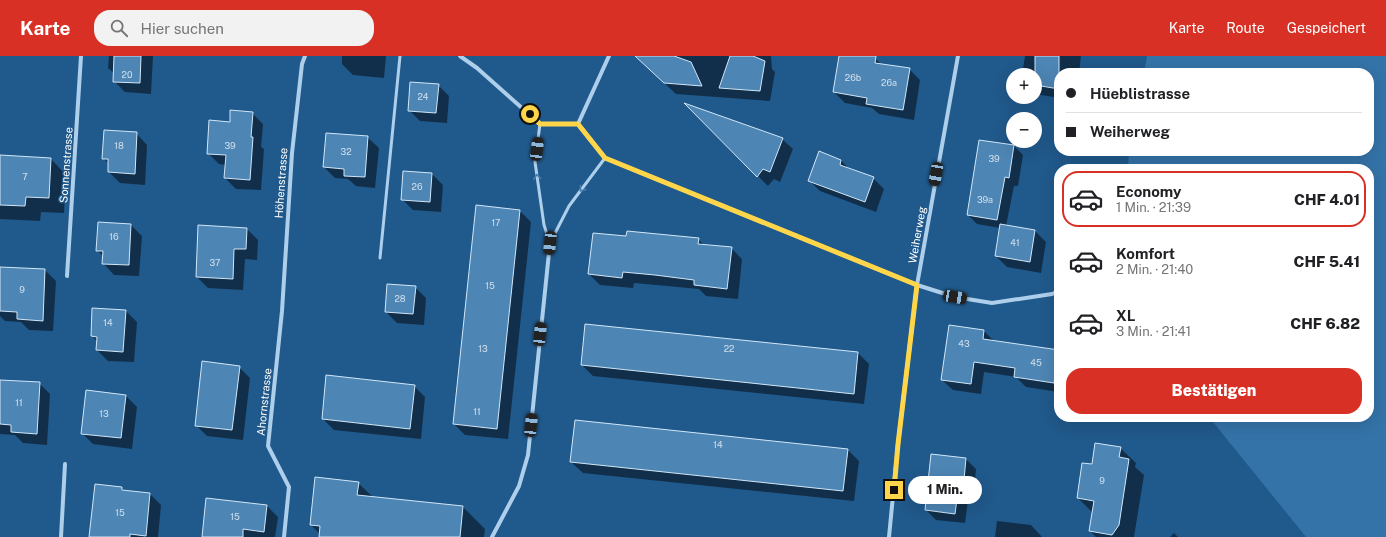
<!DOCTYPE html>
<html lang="de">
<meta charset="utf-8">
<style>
body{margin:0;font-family:"Public Sans",sans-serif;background:#f2f2f2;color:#202124;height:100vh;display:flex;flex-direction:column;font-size:15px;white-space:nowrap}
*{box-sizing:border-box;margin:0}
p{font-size:13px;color:#757577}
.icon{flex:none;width:22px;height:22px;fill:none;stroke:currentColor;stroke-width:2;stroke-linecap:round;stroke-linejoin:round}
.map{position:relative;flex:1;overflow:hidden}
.drawer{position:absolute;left:1054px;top:108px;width:320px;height:258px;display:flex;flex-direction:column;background:#fff;border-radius:16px;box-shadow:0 4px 16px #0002}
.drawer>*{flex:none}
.top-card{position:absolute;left:1054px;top:12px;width:320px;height:88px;border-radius:16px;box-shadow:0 4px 16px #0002;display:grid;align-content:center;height:88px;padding:0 12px;background:#fff}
.tools{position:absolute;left:1006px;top:12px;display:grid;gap:8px}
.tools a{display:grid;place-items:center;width:36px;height:36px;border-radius:50%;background:#fff;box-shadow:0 4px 16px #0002;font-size:20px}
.end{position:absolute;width:18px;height:18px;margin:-9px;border:5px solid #ffd54a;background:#111;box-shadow:0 0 0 2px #111}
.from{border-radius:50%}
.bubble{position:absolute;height:28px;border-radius:14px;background:#fff;box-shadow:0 4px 16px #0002;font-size:13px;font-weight:800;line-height:28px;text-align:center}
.car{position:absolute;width:12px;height:24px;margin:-12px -6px;border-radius:5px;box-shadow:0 0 3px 1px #0007;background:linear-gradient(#222 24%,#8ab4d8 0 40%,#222 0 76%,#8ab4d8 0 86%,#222 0)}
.top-card b{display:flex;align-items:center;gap:14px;height:38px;font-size:15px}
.top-card b+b{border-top:1px solid #e0e0e0}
.top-card i{width:10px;height:10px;background:#202124}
ul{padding:7px 0 0;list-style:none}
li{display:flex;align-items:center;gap:12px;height:56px;margin:0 8px 6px;padding:0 4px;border:2px solid transparent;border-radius:16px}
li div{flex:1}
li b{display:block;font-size:15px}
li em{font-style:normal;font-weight:800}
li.selected{border-color:#d93025}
li>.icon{width:36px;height:36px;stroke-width:1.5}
.cta{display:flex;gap:8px;margin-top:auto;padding:8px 12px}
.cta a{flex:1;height:46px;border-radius:16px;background:#d93025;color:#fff;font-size:16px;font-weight:800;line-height:46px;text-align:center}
header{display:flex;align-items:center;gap:24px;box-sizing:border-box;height:56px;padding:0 20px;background:#d93025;color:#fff}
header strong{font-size:19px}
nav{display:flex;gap:22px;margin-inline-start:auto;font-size:14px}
.search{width:280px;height:36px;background:#f2f2f2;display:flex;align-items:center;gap:10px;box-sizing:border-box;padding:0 14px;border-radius:16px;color:#757577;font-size:15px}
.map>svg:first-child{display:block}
</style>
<header>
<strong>Karte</strong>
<div class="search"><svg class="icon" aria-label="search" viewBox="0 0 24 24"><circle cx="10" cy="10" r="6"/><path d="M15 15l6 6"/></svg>Hier suchen</div>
<nav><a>Karte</a><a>Route</a><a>Gespeichert</a></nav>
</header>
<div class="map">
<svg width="1386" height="481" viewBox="0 0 1386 481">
<rect width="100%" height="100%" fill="#20598b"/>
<!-- green -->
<path fill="#3473a8" d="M1147 0H1386V481H1306L1209 361H1369V113H1128L1129 95H1369V17H1144Z"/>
<!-- shadow -->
<path fill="#0007" d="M109 0H153L151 38 125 36 114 25 115 18 108 12Z
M342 0H386L384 22 353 19 342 8Z
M645 0H771L772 13 775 16 770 45 676 38 661 24Z
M840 0H863L875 2 882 9 909 13 920 24 914 64 879 58 872 52 845 47 834 36Z
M1025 0H1081L1079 17H1059V42L1035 38V19H1022Z
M438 29 449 40 447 67 420 65 409 54Z
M688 49 782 83 793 93 780 126 774 123 768 130Z
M252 57 263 68 261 91 264 93 261 134 236 133 225 122 226 109 219 108 208 97 230 67Z
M136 77 147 89 145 129 120 127 109 116V108L103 102Z
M367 81 379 92 375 132 356 130 348 123 335 122 324 111Z
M980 85 1014 90 1023 99 1018 130H1014L1006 170 1035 175 1046 186 1041 217 1007 211 996 200 1000 172 977 168 968 159Z
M0 100 51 103 66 119 64 157 41 156 40 165 0 163Z
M841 104 849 113 873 122 884 133 876 156 820 135 809 124Z
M432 118 443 129 441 156 413 154 402 143Z
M520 155 531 166 508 383 465 379 454 368Z
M131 169 142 180 139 220 114 219 103 207V200L97 194Z
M247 173 258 184 257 204 245 203 243 234 208 232 197 221Z
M627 181 698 183 704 189 731 192 742 203 738 243 706 240 699 233 667 230 634 227 633 232 600 229 589 218Z
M0 212 45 214 56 225 53 275 29 274 21 266 5 265 0 260Z
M415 231 426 242 424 269 397 267 386 256Z
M126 255 137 266 134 306 108 305 97 294 98 286 92 280Z
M984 275 995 286 1058 295 1059 336 1026 331 1016 321 984 316 981 338 953 334 942 324Z
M858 297 869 308 864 348 593 320 582 309Z
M239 311 250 322 243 384 207 380 196 369Z
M0 325 39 327 50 338 47 389 23 387 15 379 0 378Z
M414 330 425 341 421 383 334 374 323 363Z
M126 340 137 351 132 393 93 388 82 377Z
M1120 392 1136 407 1135 411 1144 419 1134 481H1096L1090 475 1093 457 1078 442 1093 409Z
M848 394 859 405 854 445 583 417 571 406Z
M932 400 966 403 976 413 973 445 968 444 965 467 936 464 926 454Z
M358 427 374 442 463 451 485 473 484 481H320V478L311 469Z
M122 432 125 435 150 438 161 449 158 481H91Z
M267 450 278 461 275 481H204Z
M997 465 1031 469 1042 481H995Z
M1174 477 1178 481H1170Z"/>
<!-- building -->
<path fill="#4d85b4" stroke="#d2e7f8" d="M114 0H141L140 27 113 26Z
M635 0H674L691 6 702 30 664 27Z
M730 0H753L765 5 760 35 719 32Z
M839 0H876L875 7 910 12 903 54 866 48 867 42 833 36Z
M1035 0H1059V33L1035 29Z
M410 26 439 28 436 57 408 55Z
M684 47 783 82 770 116 763 113 757 121Z
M230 54 253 56 251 81H253L250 124 224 122 226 99 207 98 209 64 230 66Z
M104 74 137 76 135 118 108 116V103H102Z
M326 77 368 80 365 121 344 120V113L323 111Z
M979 84 1014 89 1009 122 1005 121 997 164 967 159Z
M819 95 841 104 840 109 874 121 865 146 808 125Z
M0 99 51 102 49 142 26 141 25 150 0 149Z
M403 115 432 117 430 146 401 144Z
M476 149 520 154 497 373 453 368Z
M98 166 131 168 129 209 102 208 103 195H96Z
M1000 168 1035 174 1030 206 995 200Z
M198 169 247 172 246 193H234L233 223 196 221Z
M627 175 699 182 698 188 732 191 727 233 694 229V224L655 219 623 216 622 222 588 218 593 177 626 180Z
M0 211 45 213 43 265 17 263V256L0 255Z
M387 228 416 230 413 258 385 256Z
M92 252 126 254 123 296 96 294 97 281 91 280Z
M585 268 858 296 854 338 581 309Z
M949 269 984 274 983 283 1059 294 1054 327 1014 321 1015 312 974 306 971 328 941 324Z
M202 305 240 310 232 374 195 370Z
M326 319 415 329 410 373 322 363Z
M0 324 40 326 37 378 11 376V369L0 368Z
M86 334 126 339 121 382 81 378Z
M575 364 848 393 843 435 570 406Z
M1095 387 1121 391 1119 401 1129 403 1119 469 1112 479 1089 475 1094 445 1077 442 1082 407 1092 408Z
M931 398 966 402 963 435H958L955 458 925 454Z
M315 421 359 426 357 439 463 450 460 481H319L320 470 310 469Z
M95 428 122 431V434L150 437 146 480 130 478V481H89Z
M206 442 267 449 264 476 243 473V481H202Z"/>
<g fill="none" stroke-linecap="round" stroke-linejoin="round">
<!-- service -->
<path stroke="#adcfeb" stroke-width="3" d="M540 68 535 106 544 169 550 187
M550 187 569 150 605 102
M380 202 400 0"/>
<!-- minor -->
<path stroke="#adcfeb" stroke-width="4" d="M460 0 477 12 540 68H578
M578 68 605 102 917 229 955 241 992 247 1052 238 1059 235
M578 68 609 0
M67 220 81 0
M61 481 65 408
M284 481 289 431 268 390 282 255 292 97 302 8 305 0
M492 481 519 430 528 399 550 187
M889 481 898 388 917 229 958 0"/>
</g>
<!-- one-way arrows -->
<defs><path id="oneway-chevron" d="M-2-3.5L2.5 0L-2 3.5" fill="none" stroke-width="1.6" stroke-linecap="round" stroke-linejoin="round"/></defs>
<g stroke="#4a7ca8">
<use href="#oneway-chevron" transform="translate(537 121) rotate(-98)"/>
<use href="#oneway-chevron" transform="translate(582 133) rotate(127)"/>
</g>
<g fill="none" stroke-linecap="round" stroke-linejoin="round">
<!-- route -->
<path stroke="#ffd54a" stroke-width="5" d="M530 58 540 68H578L605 102 917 229 898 388 894 434"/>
</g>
<g text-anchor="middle" stroke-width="3" stroke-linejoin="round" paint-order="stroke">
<!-- number labels -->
<g font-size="9" fill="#d2e0ec">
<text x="127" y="22">20</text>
<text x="853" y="25">26b</text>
<text x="889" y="30">26a</text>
<text x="423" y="44">24</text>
<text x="119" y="93">18</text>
<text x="230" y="93">39</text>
<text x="346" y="99">32</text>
<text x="994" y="106">39</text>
<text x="25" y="124">7</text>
<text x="417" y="134">26</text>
<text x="985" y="147">39a</text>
<text x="496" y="170">17</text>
<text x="114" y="184">16</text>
<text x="1015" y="190">41</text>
<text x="215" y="210">37</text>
<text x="490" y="233">15</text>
<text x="22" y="237">9</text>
<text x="400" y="246">28</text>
<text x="108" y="270">14</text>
<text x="964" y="291">43</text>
<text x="483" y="296">13</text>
<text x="729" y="296">22</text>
<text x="1036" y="310">45</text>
<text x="19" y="350">11</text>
<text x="477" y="359">11</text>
<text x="104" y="361">13</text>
<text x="718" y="392">14</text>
<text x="1102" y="428">9</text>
<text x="120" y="460">15</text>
<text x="235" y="464">15</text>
</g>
<!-- street labels -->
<g font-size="11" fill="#fff" stroke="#20598b">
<text transform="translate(66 109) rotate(-86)" y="4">Sonnenstrasse</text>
<text transform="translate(281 127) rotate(-86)" y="4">Höhenstrasse</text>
<text transform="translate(917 179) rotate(-80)" y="4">Weiherweg</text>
<text transform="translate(264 346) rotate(-84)" y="4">Ahornstrasse</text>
</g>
</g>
</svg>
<div class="tools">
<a>+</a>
<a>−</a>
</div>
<i class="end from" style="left:530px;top:58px"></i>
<i class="end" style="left:894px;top:434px"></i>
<div class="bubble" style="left:908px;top:420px;width:74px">1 Min.</div>
<i class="car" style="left:537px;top:93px;rotate:7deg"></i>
<i class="car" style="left:936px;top:118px;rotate:190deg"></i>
<i class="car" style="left:550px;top:187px;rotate:186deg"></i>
<i class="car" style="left:955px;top:241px;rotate:99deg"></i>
<i class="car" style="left:540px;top:278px;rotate:6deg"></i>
<i class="car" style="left:531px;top:369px;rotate:6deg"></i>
<div class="top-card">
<b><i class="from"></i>Hüeblistrasse</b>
<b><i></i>Weiherweg</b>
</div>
<section class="drawer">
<ul>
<li class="selected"><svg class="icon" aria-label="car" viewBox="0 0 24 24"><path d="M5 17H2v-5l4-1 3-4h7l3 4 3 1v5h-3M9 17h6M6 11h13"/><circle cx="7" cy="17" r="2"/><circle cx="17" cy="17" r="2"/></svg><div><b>Economy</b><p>1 Min. · 21:39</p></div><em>CHF 4.01</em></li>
<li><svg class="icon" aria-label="car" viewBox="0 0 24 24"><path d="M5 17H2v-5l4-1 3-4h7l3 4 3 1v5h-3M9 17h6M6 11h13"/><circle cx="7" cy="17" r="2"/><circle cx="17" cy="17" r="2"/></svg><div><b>Komfort</b><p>2 Min. · 21:40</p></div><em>CHF 5.41</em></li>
<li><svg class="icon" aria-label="car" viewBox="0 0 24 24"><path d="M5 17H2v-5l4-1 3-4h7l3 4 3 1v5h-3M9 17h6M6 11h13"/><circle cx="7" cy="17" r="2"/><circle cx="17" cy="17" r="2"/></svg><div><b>XL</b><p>3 Min. · 21:41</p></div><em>CHF 6.82</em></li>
</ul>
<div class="cta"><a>Bestätigen</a></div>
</section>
</div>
